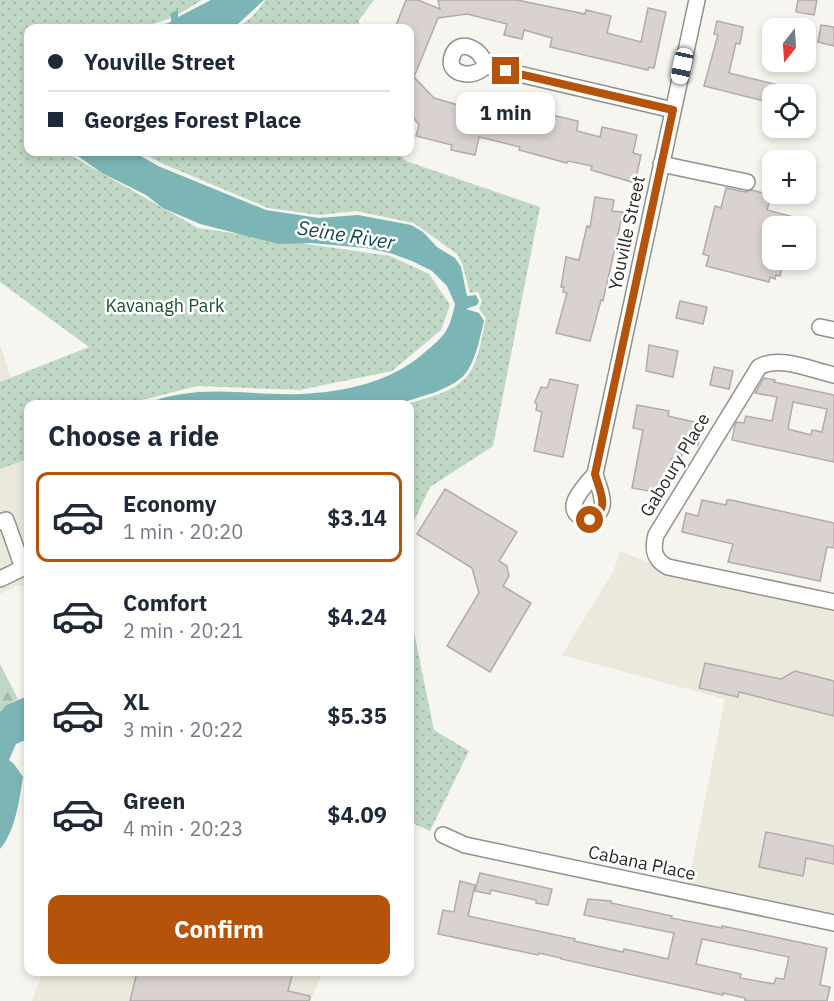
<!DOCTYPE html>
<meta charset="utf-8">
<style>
body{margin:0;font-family:"IBM Plex Sans",sans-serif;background:#f6f6f7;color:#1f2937;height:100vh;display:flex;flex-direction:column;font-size:22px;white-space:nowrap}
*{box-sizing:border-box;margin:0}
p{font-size:20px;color:#747a83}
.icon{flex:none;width:33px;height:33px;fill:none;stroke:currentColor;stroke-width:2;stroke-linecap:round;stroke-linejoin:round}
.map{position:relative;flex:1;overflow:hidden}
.details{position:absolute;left:24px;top:400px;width:390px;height:576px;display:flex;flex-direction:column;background:#fff;border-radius:12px;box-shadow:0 3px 9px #0003}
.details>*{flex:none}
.top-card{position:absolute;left:24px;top:24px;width:390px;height:132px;border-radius:12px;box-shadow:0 3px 9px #0003;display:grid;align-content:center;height:132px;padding:0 24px;background:#fff}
.needle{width:39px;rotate:197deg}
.fabs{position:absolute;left:762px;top:18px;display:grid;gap:12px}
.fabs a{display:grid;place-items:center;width:54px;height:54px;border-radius:12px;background:#fff;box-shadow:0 3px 9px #0003;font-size:30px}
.end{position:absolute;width:27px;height:27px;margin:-14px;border:8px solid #b45309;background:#fff;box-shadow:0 0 0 3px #fff}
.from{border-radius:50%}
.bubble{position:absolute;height:42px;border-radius:12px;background:#fff;box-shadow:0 3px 9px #0003;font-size:20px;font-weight:800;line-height:42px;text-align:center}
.car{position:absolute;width:18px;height:36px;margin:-18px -9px;border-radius:8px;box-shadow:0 0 4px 2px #0007;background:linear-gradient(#fff 24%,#345 0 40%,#fff 0 76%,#345 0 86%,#fff 0)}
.top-card b{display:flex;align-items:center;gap:21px;height:57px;font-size:22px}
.top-card b+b{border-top:2px solid #e0e1e3}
.top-card i{width:15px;height:15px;background:#1f2937}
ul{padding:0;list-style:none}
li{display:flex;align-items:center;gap:18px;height:90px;margin:0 12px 9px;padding:0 12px;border:3px solid transparent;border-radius:12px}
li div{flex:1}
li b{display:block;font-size:22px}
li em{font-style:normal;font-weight:800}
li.selected{border-color:#b45309}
li>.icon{width:54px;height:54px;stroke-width:1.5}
h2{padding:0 24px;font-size:27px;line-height:72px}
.action{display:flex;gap:12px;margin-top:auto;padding:12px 24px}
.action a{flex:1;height:69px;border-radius:12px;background:#b45309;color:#fff;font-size:24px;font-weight:800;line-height:69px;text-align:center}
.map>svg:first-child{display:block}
</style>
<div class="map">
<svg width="834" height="1001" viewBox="0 0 834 1001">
<defs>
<pattern id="forest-firs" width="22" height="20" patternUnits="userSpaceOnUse" patternTransform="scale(1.5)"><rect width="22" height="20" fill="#bfd7c4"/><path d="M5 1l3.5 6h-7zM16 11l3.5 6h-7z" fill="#a4b9a8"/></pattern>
<pattern id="park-dots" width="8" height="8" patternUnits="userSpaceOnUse" patternTransform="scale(1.5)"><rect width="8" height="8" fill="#bfd7c4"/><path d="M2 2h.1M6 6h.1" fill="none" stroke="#a4b9a8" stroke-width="1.8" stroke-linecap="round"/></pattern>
</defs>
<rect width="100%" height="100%" fill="#f6f5ef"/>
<!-- built -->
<path fill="#ebe9dc" d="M0 345 28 428V586H17L0 594Z
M620 551 669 571 834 607V917L688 885 725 699 562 655 614 570Z
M43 972H322L311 1001H32Z"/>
<!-- forest -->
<path fill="url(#forest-firs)" d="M0 664 18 699 6 705 0 712Z"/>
<!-- park -->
<path fill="url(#park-dots)" d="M0 0H202L174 17 141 28H28V152H65L198 228 390 256 429 274 450 305 441 330 392 371 300 390 197 386 142 400 136 405H28V459L0 469V382L89 347 0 282Z
M265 0H374L359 20V28H235C247 23 258 12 265 0Z
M141 152H396L406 161 540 207 493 446 430 487 410 529V405H403C426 398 460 392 472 369 480 354 482 334 486 318L479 309 482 301 478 292 470 293 462 263 457 254 414 223 356 211 319 215 268 208 161 163Z
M410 613 434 730 469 751 430 831 410 822Z"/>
<!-- water -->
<path fill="#7bb5b5" d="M211 0H264L238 24 228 28H153L171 22V13L178 10V17Z
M72 152H134L158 166 266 210 319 218 358 215 411 225 423 232 437 247 455 258 461 267 467 296 476 295 479 301 477 305 466 309 479 313 484 321C480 337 477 355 468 370 456 390 415 398 393 405H143C197 382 246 396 301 394 345 392 391 382 424 353 445 335 449 332 455 304L447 286 432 271 412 261 390 253 366 248 311 243 279 244 200 224 163 208 146 195 102 173Z
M28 696V739L16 744 9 760 14 764 23 777C19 800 16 830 0 849V712L6 705Z"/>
<!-- building -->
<path fill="#d9d2d1" stroke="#b1aba9" stroke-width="1.5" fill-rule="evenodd" d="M406 0H418L440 9 438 0H517L585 14 586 10 611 16 607 33 641 42 648 8 666 12 654 68 649 67 648 70 550 47 552 38 524 30 522 39 504 35 507 24 467 14 438 18 414 77 434 98 458 105 491 112 492 107 537 118 539 112 578 121 577 131 600 137 602 127 637 135 633 153 641 155 635 183 591 170 592 166 568 161 567 163 519 150 520 147 479 137 475 155 451 150 452 145 416 136 419 125 410 113V28H395Z
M798 0H817L814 15 796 12Z
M717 21 743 27 740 44 736 43 729 73 799 90 798 94H772V103L704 86 718 35 714 34Z
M821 25 834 27V46L818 42Z
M726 188 745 192 752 190 771 195 767 210 813 222V226H772L768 246 772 247V260H784L780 276 776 275 775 279 770 277 769 282 706 266 709 256 703 254 715 206 721 208Z
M595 197 614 200 612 211 623 212 603 301 601 300 590 341 556 333 567 293 563 292 564 287H561L566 257 579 260 587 226 590 227Z
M680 301 707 307 703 324 676 318Z
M649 345 678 351 673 377 646 371Z
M714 367 733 371 729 389 710 385Z
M764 378 775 380 774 382 834 395V462L732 440 735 425 737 422 744 423 746 416 772 421 777 397 755 393ZM793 402 827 409 822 432 812 430 811 435 788 429Z
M550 379 578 385 563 457 534 451 542 412 536 410 537 405 535 402 541 387 547 388Z
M637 405 669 411 668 416 703 424 698 445 684 442 681 460 671 459 665 494 632 488 643 430 633 428Z
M445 489 517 532 499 561 507 566 509 576 503 586 531 603 490 672 447 646 479 593 472 568 417 534Z
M702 500 726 505 727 500H731L834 523V548L827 547 820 581 728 562 733 544 682 532 686 513 698 516Z
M705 663 781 679 795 671 834 681V716L739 692 738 697 699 688Z
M766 832 834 846V864L806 858 803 876 759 867Z
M480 873 552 889 548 905 536 903V900L491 890 490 894 475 891Z
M460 881 475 885 468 916 575 939 574 941 623 952 624 949 668 959 674 933 584 915 588 899 611 901V903L672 916 671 918 722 928V926L827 948 820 985 830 987 827 1001H745V998L723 993V995L561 959V958L539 953 538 955 438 934 443 910 454 912ZM702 939 789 957 784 979 776 978 774 984 740 978 741 974 696 964Z
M137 972H293L288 991 310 996 309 1001H130Z"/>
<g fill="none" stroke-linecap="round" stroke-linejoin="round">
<!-- minor casing -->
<g stroke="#92928c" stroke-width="18">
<path id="minor" d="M485 66C483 48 457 37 452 57 446 76 476 79 485 66L673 110
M661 164 747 182
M820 327 834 330
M834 375C811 370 780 355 759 367L656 535C652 550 654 560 668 567L834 602
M595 474C583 488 557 513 590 520 611 508 600 493 595 474L697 0
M0 522 6 520 23 568 0 579
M443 835 465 845 834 923"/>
</g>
<!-- minor -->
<use href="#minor" stroke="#fff" stroke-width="15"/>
</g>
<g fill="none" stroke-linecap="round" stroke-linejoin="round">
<!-- route -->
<path stroke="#b45309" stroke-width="8" d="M506 71 673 110 595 474C600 493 611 508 590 520"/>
</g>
<g text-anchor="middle" stroke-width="5" stroke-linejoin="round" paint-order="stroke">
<!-- street labels -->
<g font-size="18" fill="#2a2a28" stroke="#fff">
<text transform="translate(627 233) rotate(-78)" y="6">Youville Street</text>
<text transform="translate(675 465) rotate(-59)" y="6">Gaboury Place</text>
<text transform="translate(642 863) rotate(12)" y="6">Cabana Place</text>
</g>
<!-- park labels -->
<g font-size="18" fill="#15522b" stroke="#fff">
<text x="165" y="312">Kavanagh Park</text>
</g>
<!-- water labels -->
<g font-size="20" font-style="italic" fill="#124747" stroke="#fff">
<text transform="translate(346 235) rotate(9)" y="7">Seine River</text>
</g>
</g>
</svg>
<div class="fabs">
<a><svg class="needle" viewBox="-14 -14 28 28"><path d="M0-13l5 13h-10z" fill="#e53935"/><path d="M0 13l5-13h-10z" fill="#747a83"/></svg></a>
<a><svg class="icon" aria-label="locate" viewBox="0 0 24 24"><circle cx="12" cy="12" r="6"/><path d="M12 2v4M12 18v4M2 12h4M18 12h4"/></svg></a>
<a>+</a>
<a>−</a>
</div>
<i class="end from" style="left:590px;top:520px"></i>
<i class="end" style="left:506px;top:71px"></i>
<div class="bubble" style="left:456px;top:92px;width:99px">1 min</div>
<i class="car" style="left:682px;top:66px;rotate:192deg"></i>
<div class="top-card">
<b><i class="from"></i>Youville Street</b>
<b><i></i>Georges Forest Place</b>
</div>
<section class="details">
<h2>Choose a ride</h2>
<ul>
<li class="selected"><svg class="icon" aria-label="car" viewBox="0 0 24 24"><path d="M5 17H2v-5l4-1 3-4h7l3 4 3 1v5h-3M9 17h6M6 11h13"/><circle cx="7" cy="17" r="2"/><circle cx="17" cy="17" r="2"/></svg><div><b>Economy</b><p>1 min · 20:20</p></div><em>$3.14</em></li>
<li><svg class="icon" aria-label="car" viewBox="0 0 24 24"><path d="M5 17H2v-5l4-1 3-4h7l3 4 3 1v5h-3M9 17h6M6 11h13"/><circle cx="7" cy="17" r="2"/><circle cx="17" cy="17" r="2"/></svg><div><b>Comfort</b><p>2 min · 20:21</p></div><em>$4.24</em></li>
<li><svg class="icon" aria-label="car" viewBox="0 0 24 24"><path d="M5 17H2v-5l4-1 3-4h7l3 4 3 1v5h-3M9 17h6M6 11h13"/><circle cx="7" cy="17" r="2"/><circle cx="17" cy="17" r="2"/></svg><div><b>XL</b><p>3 min · 20:22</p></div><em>$5.35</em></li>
<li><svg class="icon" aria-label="car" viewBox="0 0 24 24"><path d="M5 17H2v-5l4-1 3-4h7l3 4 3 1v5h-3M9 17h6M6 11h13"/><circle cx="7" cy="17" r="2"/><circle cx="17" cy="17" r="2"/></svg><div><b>Green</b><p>4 min · 20:23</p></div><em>$4.09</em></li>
</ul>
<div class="action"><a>Confirm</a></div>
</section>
</div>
